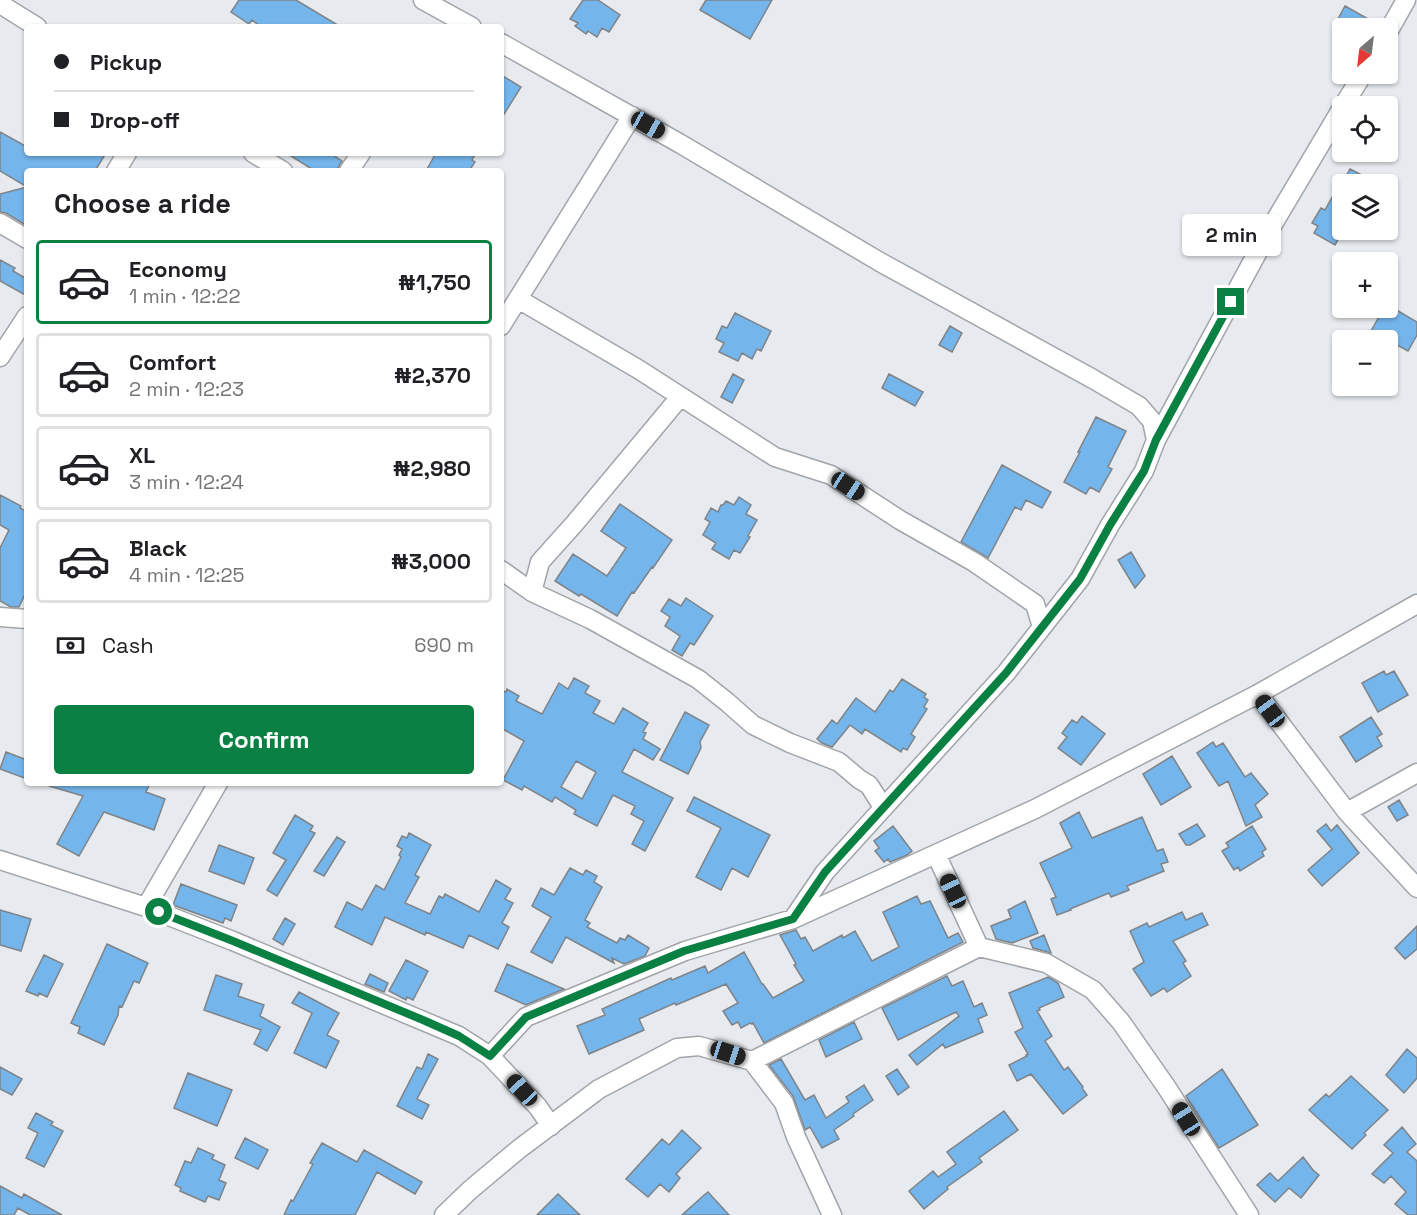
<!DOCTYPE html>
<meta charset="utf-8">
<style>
body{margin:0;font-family:"Space Grotesk",sans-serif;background:#f2f2f2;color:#202124;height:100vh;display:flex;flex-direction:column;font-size:22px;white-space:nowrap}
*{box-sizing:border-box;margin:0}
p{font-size:20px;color:#757577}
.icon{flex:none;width:33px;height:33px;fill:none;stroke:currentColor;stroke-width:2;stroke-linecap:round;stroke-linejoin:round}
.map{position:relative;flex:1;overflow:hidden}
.drawer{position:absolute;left:24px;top:168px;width:480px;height:618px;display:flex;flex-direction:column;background:#fff;border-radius:6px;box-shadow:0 2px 4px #0004}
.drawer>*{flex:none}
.top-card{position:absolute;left:24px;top:24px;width:480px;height:132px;border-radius:6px;box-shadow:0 2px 4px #0004;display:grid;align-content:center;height:132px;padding:0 30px;background:#fff}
.needle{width:39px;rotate:208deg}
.fabs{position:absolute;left:1332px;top:18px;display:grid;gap:12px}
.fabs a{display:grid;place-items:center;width:66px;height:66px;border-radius:6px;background:#fff;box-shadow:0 2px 4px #0004;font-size:30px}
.end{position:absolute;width:27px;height:27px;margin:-14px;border:8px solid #0b8043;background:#fff;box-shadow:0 0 0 3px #fff}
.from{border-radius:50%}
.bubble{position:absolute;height:42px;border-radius:6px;background:#fff;box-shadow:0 2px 4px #0004;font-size:20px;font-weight:600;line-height:42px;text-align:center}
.car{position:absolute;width:18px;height:36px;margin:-18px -9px;border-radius:8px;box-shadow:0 0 4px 2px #0007;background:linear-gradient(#222 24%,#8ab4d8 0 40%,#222 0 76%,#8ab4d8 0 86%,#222 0)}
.top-card b{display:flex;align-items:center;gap:21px;height:57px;font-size:22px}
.top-card b+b{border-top:2px solid #e0e0e0}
.top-card i{width:15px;height:15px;background:#202124}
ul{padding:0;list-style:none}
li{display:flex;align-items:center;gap:18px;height:84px;margin:0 12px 9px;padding:0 18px;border:3px solid #e0e0e0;border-radius:6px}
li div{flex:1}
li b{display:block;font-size:22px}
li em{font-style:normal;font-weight:600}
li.active{border-color:#0b8043}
li>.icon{width:54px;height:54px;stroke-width:1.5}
h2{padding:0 30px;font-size:27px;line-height:72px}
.pay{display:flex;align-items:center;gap:15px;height:66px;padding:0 30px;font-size:22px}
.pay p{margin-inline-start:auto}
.cta{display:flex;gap:12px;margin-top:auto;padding:12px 30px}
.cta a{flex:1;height:69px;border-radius:6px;background:#0b8043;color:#fff;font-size:24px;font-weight:600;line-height:69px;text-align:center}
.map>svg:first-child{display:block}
</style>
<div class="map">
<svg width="1417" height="1215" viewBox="0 0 1417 1215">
<rect width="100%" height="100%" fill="#e7ebef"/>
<!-- building -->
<path fill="#74b5ec" stroke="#7f8387" stroke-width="1.5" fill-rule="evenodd" d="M239 0H296L341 27H261L252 20 249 24 231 12Z
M583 0H598L620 15 609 32 602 28 597 37 588 31 586 34 575 26 578 23 570 19Z
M706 0H772L750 39 700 10Z
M1345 6 1379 25 1378 28H1333Z
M501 75 521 87 501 119Z
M0 132 27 147V153H37L40 155 41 153H106L95 171H27V187L0 171Z
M286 153H330L342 161 336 171H315Z
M436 153H476L472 160 475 162 469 171H426Z
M1350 169 1379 184H1342V233L1335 245 1314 233 1318 226 1312 223 1321 208 1325 210 1342 179V183Z
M27 187V226L6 213 0 212V194Z
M0 260 15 268 13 271 27 279V296L0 281Z
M1388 305 1417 322V335L1408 351 1371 331 1384 308H1388Z
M735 313 771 331 761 351 757 349 752 359 742 353 738 361 719 352 724 343 716 339 722 326 727 328Z
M950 326 962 333 952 352 939 345Z
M733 374 744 380 732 403 721 397Z
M889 374 923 392 915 406 882 388Z
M1096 417 1126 431 1108 467 1112 469 1099 492 1090 487 1086 494 1064 482 1080 452H1078Z
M1002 465 1051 492 1042 508 1026 500 1021 510 1015 507 988 558 961 542Z
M0 495 21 506 20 508 27 512V590L19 607H11L0 601V548L9 530 0 525Z
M739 497 751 505 746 514 757 520 748 536 750 537 740 553 734 550 729 559 712 549 716 543 703 535 710 522 705 519 711 508 718 512 721 505H723L726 501 734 505Z
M620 504 672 540 653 568 652 567 634 593 632 592 617 616 581 594 579 596 555 581 573 554 607 576 626 548 601 531Z
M1131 552 1145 576 1135 588 1118 560Z
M686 598 713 616 694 645 690 643 682 656 672 650 680 636 665 626 670 617 661 611 669 599 681 606Z
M1384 671 1386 675 1394 671 1408 695 1378 712 1362 683Z
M574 678 589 686 585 693 600 701 593 713 614 724 623 708 648 723 643 732 646 733 643 739 660 749 653 760 634 749 622 772 673 798 645 851 632 844 644 821 631 814 635 806 613 795 597 826 574 814 576 810 555 797 552 802 524 786 522 790 503 780 524 741 501 728V690L506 692 507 689 519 696 516 701 542 714 559 683 568 689ZM576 761 596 772 582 799 561 787Z
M902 679 926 694 924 697 928 700 924 707 927 709 911 734 915 737 907 750 903 748 901 752 865 729 862 734 850 725 832 747 822 743 817 739 832 720 837 724 856 698 875 712 890 690 893 692Z
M685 712 709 725 700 742 701 748 688 774 660 760Z
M1082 716 1105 734 1081 765 1058 748 1067 737 1062 733 1072 720 1077 723Z
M1371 717 1382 734 1377 737 1382 746 1356 762 1340 737Z
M1213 742 1216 747 1223 743 1245 777 1251 773 1268 794 1255 805 1262 817 1246 826 1228 781 1219 786 1197 753Z
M6 752 27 760V779L0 769Z
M1172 756 1191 787 1161 805 1143 774Z
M49 783H150L146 792 165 799 154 830 104 812 79 856 57 844 83 796 49 786Z
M694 797 770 835 748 877 732 868 721 890 696 877 721 828 687 811Z
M1399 800 1408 815 1397 821 1388 807Z
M1079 812 1092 838 1142 817 1157 851 1163 849 1168 862 1161 864 1164 871 1127 886 1129 890 1111 897 1109 893 1070 909 1071 910 1057 915 1051 899 1056 897 1040 863 1072 848 1060 823Z
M295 815 313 826 310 831 315 833 277 896 267 890 286 860 273 853Z
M1197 824 1205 836 1190 845H1186L1179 834Z
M1326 824 1331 831 1337 825 1359 853 1322 886 1308 870 1332 849 1317 831Z
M893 826 912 851 907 855 890 862 888 859 884 862 875 851 879 848 874 841Z
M1252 826 1266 849 1262 852 1264 856 1240 871 1238 867 1234 870 1222 851 1229 847 1226 843Z
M409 833 431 845 415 875 419 877 405 903 430 914 439 896 443 898 445 894 479 912 496 880 511 889 505 899 513 903 502 923 509 927 498 949 469 935 463 948 426 932 425 935 385 917 372 945 335 927 347 902 362 910 376 885 384 890 401 857 399 855 402 849 397 846 402 836 407 838Z
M337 837 345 842 324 876 314 871Z
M219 845 254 858 244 884 209 871Z
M570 868 583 875 586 870 597 876 594 882 602 887 585 920 590 923 587 927 617 943 620 938 625 940 628 935 649 948 645 956 624 964 612 958 614 963 566 937 552 963 531 952 551 917 532 906 541 888 554 895Z
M181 884 237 905 231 921 225 918 223 923 173 905Z
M917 896 921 904 930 901 948 938 958 933 963 942 764 1043 753 1023 752 1024 750 1023 741 1028 738 1022 732 1025 723 1011 738 1003 726 984 676 1005 675 1003 639 1019 644 1030 589 1054 577 1026 605 1015 602 1009 671 978 672 980 705 966 708 973 744 952 762 984H763L773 998 804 981 794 965 796 964 780 935 796 930 801 939 805 937 813 951 842 935 843 938 855 931 872 961 899 947 883 912Z
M1025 901 1038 933 1012 943 996 939 991 926 1011 918 1008 910Z
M0 910 31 919 21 951 0 945Z
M1182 912 1186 920 1202 913 1208 925 1173 941 1186 961 1183 963 1191 976 1167 992 1164 988 1151 996 1133 969 1144 962 1130 931 1147 923 1149 927Z
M285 918 295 924 283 945 273 939Z
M1417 926V949L1405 959 1395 948Z
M1044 935 1051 953 1033 948 1030 941Z
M107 944 148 963 139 983 134 981 122 1007 119 1006 118 1015 104 1045 78 1033 80 1027 71 1023Z
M44 955 63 964 47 997 39 993 38 996 26 991Z
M406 960 428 971 413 1000 407 997 406 1000 389 991Z
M507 964 559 987 564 989 526 1005 495 991Z
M370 974 388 983 384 992 365 984Z
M216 975 242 984 238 996 264 1005 260 1016 280 1027 267 1051 254 1044 261 1030 204 1010Z
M947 976 952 986 963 981 974 1007 982 1003 987 1015 978 1019 983 1032 945 1048 943 1044 917 1065 909 1055 959 1016 956 1012 898 1040 882 1008Z
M1048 977 1058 983 1064 997 1039 1008 1040 1010 1037 1011 1052 1036 1045 1041 1064 1070 1068 1067 1083 1087 1082 1088 1087 1095 1063 1114 1031 1074 1017 1081 1009 1065 1027 1056 1026 1055 1028 1054 1015 1032 1023 1028 1009 993Z
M299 992 339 1013 327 1035 339 1041 326 1068 294 1053 312 1013 292 1003Z
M854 1022 862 1039 826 1057 819 1040Z
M1407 1049 1417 1058V1078L1404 1093 1386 1075Z
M428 1054 438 1059 417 1099 429 1105 422 1119 397 1106 417 1067 422 1069Z
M781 1059 805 1100 814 1095 826 1118 849 1102 846 1097 864 1085 873 1100 853 1114 854 1116 834 1130 839 1139 822 1148 810 1127 805 1130 793 1096 769 1065Z
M0 1067 22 1079 12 1095 0 1089Z
M897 1069 909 1087 898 1095 886 1076Z
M1222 1069 1258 1125 1219 1148 1186 1096Z
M188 1073 232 1090 217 1126 174 1108Z
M1351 1076 1388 1110 1364 1133 1366 1135 1352 1149 1309 1110 1326 1094 1329 1097Z
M1004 1111 1018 1130 979 1158 982 1162 947 1187 948 1189 924 1209 909 1191 933 1171 938 1177 956 1164 947 1152Z
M36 1113 53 1122 51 1125 63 1131 44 1167 26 1158 38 1133 28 1128Z
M1402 1127 1416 1144 1407 1152 1417 1161V1215H1408L1395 1204 1406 1192 1391 1176 1384 1183 1372 1174 1393 1153 1384 1145Z
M682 1130 701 1148 676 1174 680 1178 669 1192 660 1184 648 1197 626 1179 662 1139 669 1145Z
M245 1138 268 1150 258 1169 235 1158Z
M322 1143 357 1162 364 1150 422 1182 415 1194 377 1172 355 1215H284L291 1200 293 1201 313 1164 310 1163Z
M198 1148 214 1155 212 1159 225 1165 219 1180 226 1183 219 1200 208 1196 205 1202 180 1191 181 1188 175 1185 185 1161 191 1163Z
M1303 1157 1313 1170 1319 1175 1301 1198 1289 1188 1275 1202 1257 1185 1270 1173 1278 1181Z
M0 1186 22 1198 24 1194 62 1215H30L18 1208 14 1215H0Z
M708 1192 729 1215H682L703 1196Z
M558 1194 580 1215H537Z"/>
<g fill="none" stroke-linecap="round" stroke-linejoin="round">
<!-- minor casing -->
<g stroke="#a1a5a9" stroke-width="21">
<path id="minor" d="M423 0 472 27
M0 4 37 27
M1388 32 1406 0
M501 43 679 143 880 262 1093 379 1139 406 1152 421 1156 440 1144 471 1110 525 1080 579 1006 673 825 872 793 919
M1343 106 1363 74
M253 153 283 171
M116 171 127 153
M349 171 361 153
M0 223 27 239
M518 299 638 369 775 457 831 475 900 520 974 562 1035 604 1042 627
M501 326 632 116
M0 357 27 316
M1156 440 1269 231 1342 108
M501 570 532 592 590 619 698 679 727 702 753 725 790 743 839 762 859 779 869 785 883 807
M532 592 540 562 575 523 680 397
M0 617 27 619
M1258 694 1417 604
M1347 812 1417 773
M0 860 146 907 233 941 459 1036 490 1056 538 1107 551 1126
M146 907 218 783
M979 947 1046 963 1093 990 1121 1022 1165 1085 1249 1215
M490 1056 526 1017 685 951 793 919 1035 809 1258 694 1347 812 1417 888
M752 1061 979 947 936 854
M444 1215 470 1190 519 1149 599 1089 677 1048 699 1046 752 1061 784 1103 796 1137 832 1215"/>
</g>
<!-- minor -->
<use href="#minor" stroke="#fff" stroke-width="18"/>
</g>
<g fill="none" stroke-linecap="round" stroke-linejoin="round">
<!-- route -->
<path stroke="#0b8043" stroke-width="8" d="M159 912 233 941 423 1020 459 1036 490 1056 526 1017 684 951 793 919 825 872 1006 673 1080 579 1110 525 1144 471 1156 440 1231 302"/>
</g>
</svg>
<div class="fabs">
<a><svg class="needle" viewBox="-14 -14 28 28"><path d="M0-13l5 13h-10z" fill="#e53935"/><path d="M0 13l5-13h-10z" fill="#757577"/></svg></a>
<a><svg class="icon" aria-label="locate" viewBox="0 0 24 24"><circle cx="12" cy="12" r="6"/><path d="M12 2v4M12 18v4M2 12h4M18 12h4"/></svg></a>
<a><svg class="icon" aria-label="layers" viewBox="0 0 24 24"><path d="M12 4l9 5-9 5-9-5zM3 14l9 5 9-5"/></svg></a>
<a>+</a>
<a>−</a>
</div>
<i class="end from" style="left:159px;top:912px"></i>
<i class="end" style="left:1231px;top:302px"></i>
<div class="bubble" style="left:1182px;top:214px;width:99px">2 min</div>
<i class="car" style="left:648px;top:125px;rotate:119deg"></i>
<i class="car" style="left:848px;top:486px;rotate:123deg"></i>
<i class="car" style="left:1270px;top:711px;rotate:323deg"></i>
<i class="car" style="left:953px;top:891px;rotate:335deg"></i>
<i class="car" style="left:728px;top:1053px;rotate:108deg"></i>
<i class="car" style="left:522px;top:1090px;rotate:317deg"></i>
<i class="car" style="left:1186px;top:1119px;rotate:328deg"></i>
<div class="top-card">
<b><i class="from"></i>Pickup</b>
<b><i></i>Drop-off</b>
</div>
<section class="drawer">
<h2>Choose a ride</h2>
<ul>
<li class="active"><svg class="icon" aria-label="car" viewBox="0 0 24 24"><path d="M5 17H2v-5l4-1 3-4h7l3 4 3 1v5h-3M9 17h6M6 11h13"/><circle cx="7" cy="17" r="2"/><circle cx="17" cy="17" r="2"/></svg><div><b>Economy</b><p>1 min · 12:22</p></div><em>₦1,750</em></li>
<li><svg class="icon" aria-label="car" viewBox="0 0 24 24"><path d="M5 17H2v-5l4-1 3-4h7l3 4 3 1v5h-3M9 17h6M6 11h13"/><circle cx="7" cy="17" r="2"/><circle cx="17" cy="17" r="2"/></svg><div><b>Comfort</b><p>2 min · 12:23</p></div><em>₦2,370</em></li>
<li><svg class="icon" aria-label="car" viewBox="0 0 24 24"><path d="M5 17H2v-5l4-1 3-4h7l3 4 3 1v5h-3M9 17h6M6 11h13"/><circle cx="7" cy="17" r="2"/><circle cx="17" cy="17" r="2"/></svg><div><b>XL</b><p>3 min · 12:24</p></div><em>₦2,980</em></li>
<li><svg class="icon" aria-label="car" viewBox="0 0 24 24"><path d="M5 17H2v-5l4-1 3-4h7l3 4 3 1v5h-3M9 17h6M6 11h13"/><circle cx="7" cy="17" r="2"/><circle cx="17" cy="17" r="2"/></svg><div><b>Black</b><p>4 min · 12:25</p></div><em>₦3,000</em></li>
</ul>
<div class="pay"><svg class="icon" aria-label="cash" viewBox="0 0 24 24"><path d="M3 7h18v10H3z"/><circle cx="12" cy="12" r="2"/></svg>Cash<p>690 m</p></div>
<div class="cta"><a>Confirm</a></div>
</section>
</div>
